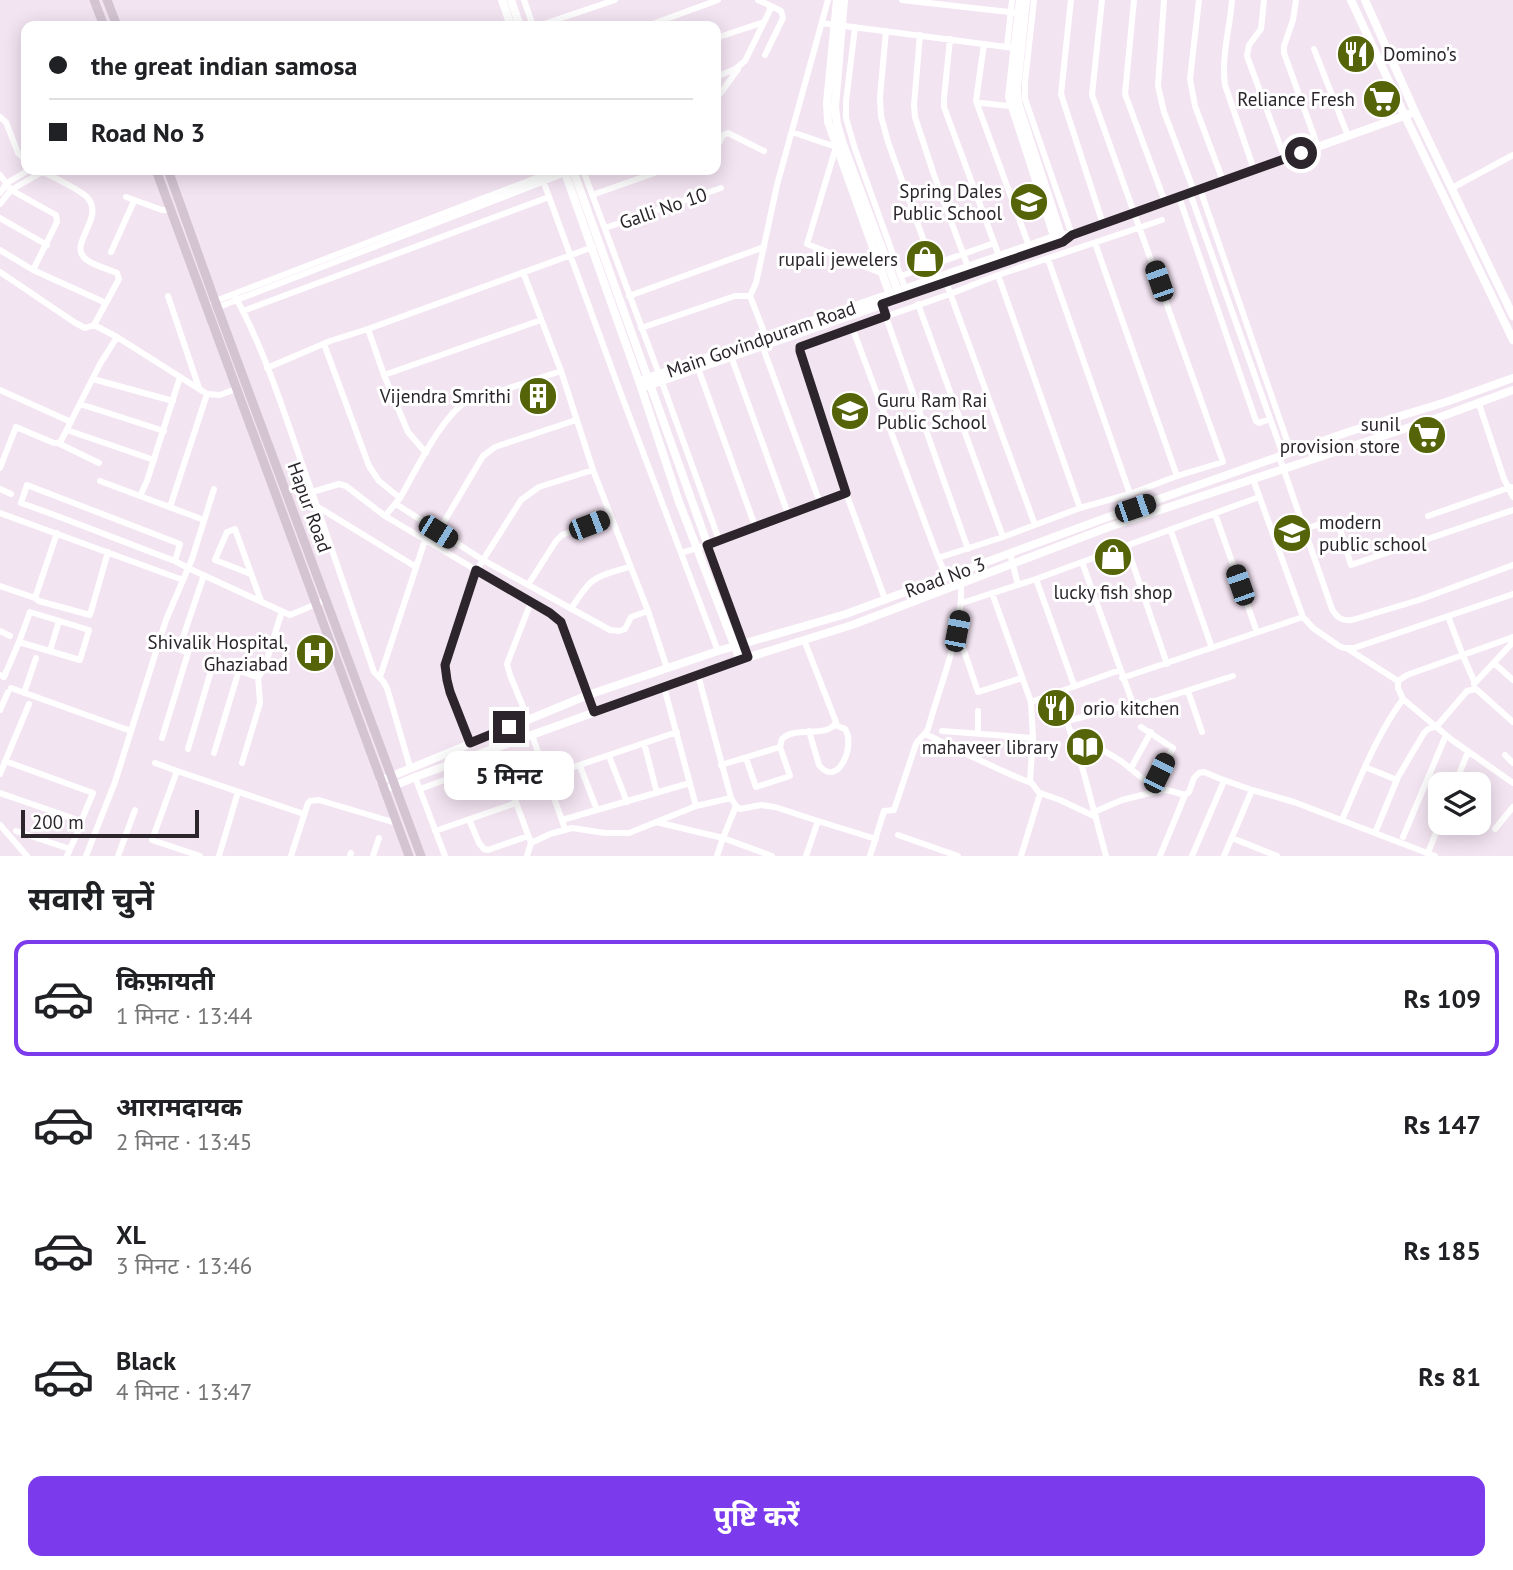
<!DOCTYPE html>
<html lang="hi">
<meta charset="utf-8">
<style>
body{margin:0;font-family:"PT Sans","Noto Sans Devanagari",sans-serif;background:#f6f6f6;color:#202124;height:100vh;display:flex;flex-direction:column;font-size:26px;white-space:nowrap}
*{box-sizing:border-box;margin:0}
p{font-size:23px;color:#757577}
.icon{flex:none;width:38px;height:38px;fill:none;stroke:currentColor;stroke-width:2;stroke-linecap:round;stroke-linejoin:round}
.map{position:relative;height:856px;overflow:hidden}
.drawer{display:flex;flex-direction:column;background:#fff;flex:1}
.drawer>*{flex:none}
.guide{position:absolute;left:21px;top:21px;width:700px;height:154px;border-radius:14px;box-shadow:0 4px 18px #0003;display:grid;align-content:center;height:154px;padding:0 28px;background:#fff}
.controls{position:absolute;left:1428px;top:772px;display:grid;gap:14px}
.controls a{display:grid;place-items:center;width:63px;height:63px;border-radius:14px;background:#fff;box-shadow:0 4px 18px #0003;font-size:35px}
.scale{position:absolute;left:21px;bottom:18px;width:178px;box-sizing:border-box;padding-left:7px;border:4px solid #2c262c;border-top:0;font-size:19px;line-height:24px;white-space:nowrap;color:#2c262c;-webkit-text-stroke:5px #fff;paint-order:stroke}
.end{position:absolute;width:32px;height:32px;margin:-16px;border:9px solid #2c262c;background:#fff;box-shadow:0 0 0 4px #fff}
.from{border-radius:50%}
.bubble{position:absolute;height:49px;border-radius:14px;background:#fff;box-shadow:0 4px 18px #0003;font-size:23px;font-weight:700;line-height:49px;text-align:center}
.car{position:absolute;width:21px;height:42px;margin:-21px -10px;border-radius:9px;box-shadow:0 0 5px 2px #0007;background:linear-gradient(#222 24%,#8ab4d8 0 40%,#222 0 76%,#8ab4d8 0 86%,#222 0)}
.guide b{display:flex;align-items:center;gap:24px;height:66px;font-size:26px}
.guide b+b{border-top:2px solid #e0e0e0}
.guide i{width:18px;height:18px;background:#202124}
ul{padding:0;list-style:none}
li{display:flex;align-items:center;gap:21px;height:116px;margin:0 14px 10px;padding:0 14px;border:4px solid transparent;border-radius:14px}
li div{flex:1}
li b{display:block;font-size:26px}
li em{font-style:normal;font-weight:700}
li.current{border-color:#7c3aed}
li>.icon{width:63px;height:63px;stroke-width:1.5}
h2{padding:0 28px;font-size:32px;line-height:84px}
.action{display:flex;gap:14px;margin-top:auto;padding:14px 28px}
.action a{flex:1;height:80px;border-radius:14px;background:#7c3aed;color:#fff;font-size:28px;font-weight:700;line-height:80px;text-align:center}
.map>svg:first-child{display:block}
</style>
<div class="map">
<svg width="1513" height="856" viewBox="0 0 1513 856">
<rect width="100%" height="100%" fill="#f3e4f2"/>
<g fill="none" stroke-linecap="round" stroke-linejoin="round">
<!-- minor -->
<path stroke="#fff" stroke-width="6" d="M524 0 533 26
M902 0 1018 13
M1034 0 1025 82V99L1072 235
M1071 0 1061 94 1103 224
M1134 0 1125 94 1165 202
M1164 0 1158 86 1164 112 1194 191
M1199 0 1190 79 1195 106 1223 181
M1232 0C1230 28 1221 56 1225 85L1254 170
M1264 0 1261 29 1249 45 1247 56 1285 159
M1296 0 1293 20 1284 46V53L1318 147
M822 23 1014 48
M538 26 615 0
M647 26 718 0
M855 27 846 102V118L855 149 905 288
M886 31 880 97 881 116 888 142 937 277
M920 35 914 105 915 117 934 175 968 267
M716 38 764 22
M950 39 944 98V107L999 256
M984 44 976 101 1029 246
M1007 47 1012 0
M1314 49 1348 136
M765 55 783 18 781 11 769 5
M716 77 735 69 745 61 770 10 769 5 758 0
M720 94 738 69
M981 103 1010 106
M0 117 6 122 18 153 26 161
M792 132 836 147 807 244 881 273
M716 149 723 135 728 133 764 151
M583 170 659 374 719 540
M0 175 11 190 56 215 57 222 33 270
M541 175 621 394 718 651
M1452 188 1513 155
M1200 189 1291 452
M0 193 7 183 29 170
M1190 193 1283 455
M592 195 663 170
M126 197 162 210H167L170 207
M1179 197 1256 421 1259 423 1270 419
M0 204 11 190 44 171
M0 218 47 245
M605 228 721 188
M1095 243 1177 476
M0 250 33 270 106 303 119 279 117 273C108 269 95 266 87 260 65 245 108 217 86 196 76 188 50 175 38 170
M111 252 134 201
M1048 259 1130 494
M0 272 74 322 85 328 94 325 106 303
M523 272 561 371 593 470 648 611 667 668
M998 275 1080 508
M901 276 994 243
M946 282 1035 525
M168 296 199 388
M629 296 764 247
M236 298C268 356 289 429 312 492L339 484 346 486 385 516 400 498
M213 302 557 170
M881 303 968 549
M918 304 1003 537
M216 308 568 172
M243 311 549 197
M94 325 117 337 207 394 220 395 236 389
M852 327 937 555 946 576
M641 328 735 296H750
M368 329 384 375 408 432 426 453
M766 337 750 296 756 283 777 185 828 0
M324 344 369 466 379 481 400 498C415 472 440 420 464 403L561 371
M762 345 820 503
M731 356 788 514
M267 368 330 341 368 329 593 247
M698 368 755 526
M384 375 541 320
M93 379 173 401
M0 390 71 422
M80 404 164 431
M1479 404 1504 479 1513 497
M67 430 154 460
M58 443 99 463
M1279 456 1332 609C1337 618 1342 621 1352 620L1419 600 1513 565
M0 468 16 427 54 443H58L61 441 100 364 117 337
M1253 479 1303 617 1313 628 1339 646 1344 648H1354L1513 594
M100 481 204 520
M0 489 11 494
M312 492 374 672 383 681 387 688 410 767
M846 493 885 599
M140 496 147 481 180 377
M396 504 483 560 610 630 619 631 625 629 631 617 648 611
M170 507 207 394
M318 507 416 567
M0 513 183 580
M1215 514 1257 632
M385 516 557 618 566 633 595 712
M1428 516 1511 487
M1304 529 1337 519 1351 565 1513 510
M1171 531 1212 648
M438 532 483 456 495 447 576 420
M1127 547 1167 664
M681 553 707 545 846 493 800 351 802 346 950 294 998 275 1162 220
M1010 553 1018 585
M938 558 1003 537 1080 508 1130 494 1177 476 1223 462 1092 95 1102 0
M175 561 180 544 27 485 21 503C73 521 123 542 175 561L188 568 290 615 326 600
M1082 562 1134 707H1136L1233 676
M251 574 215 560 227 532 235 529 261 601
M528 585 556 541 562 535 611 516
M0 586 35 598 39 601 90 615 108 552
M992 593 1031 702 1033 738 1030 781 1040 794 1021 856
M35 598 57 533
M962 603 1036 579
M571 609C592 576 593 578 629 567
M1448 616 1463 656 1475 683
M0 631 10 636
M958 633 978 692 1022 678
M1513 637 1407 675 1398 681V688L1403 699 1452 740 1513 783
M1348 649 1398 681
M50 651 59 621
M1495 664 1513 680
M0 675 4 677 19 642 80 660 89 630 30 612 19 642
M698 675 731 798 736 806 740 809 761 805 775 807 818 821 806 856
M380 677 425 540
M1122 678 1303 617
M1474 684 1513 642
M1074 685 1036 579 1259 497
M11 688 131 731
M1188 691 1202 732
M1057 692 1083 770 1106 856
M24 693 36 658
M1031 702 1120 670
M0 710 8 692
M978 711V733
M528 719 510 675 507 664 531 602
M1067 721 1132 704
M1141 727 1173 748 1153 786
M809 731 819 765C838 789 856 745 845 729L835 725
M942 731 1033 738
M1071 731 1121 761 1158 791 1167 790 1185 795 1189 792 1194 778 1199 773 1204 772 1221 779 1252 790 1294 802 1435 856
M925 734C960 750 995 769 1031 783
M532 735 565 829
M162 738 188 653 179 649 204 575
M470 743C460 718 447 692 445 665L476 571 521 500 539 487 593 470
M644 743 657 793
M780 747 782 739C796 725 828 739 836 722L804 640
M496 748 531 843 527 856
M188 749 213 664H220L254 676 260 675 265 666 282 611
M214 753 239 670
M1505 755 1513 763
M609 756 627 802
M5 761 93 793 80 824
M155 763 177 771
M242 763 260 703 258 676
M721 765 780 747 790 776 756 787 746 758
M580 766 597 810
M1365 767 1397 780
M1131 768 1151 732
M0 774 29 704
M547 776 677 732
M415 777 445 856
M1455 784 1468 752
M420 789 500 760
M0 793 75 819 80 824 79 829 67 856
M1040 793 1060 800 1096 817
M696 806 731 798
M736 806 723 838 772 856
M1094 812 1122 800 1158 791
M469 819 479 843 484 849 488 850 528 836
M562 820 690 783
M1342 820C1360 778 1376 736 1403 699
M818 821 876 839
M656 822 723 838 717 856
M0 825 27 856
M1495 829 1513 807
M16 831 70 849
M435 831 516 803
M1375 833 1398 777 1424 733 1428 729 1437 726 1467 691 1476 689 1513 722
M898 835 958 856
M1403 837 1446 735
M1232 838 1277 856
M531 843 550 834 572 828 605 833H629L696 806 664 687
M1428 853 1440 822
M86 856 115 782 166 620 192 559 214 489
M118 856 135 810
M200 856 152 840 177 771 304 814
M219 856 238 792
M291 856 308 803 310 801 319 800 396 823
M350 856 351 853
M373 856 379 838
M870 856 884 811 894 810 916 744C919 738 925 735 928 729 941 681 963 633 961 583
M1160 856 1185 795
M1192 856 1224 781
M1224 856 1252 790"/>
<!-- tertiary -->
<path stroke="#fff" stroke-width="8" d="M502 0 511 26
M511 0 520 26
M837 0 827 103 828 122 891 298
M844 0 835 107 837 124 843 144 899 294
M1020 0 1009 97 1056 242
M1026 0 1017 88 1018 103 1062 238
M1351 0 1405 116 1513 340
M1365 0 1415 112 1513 316
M564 170 639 381 679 502 740 660
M573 170 748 657
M639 381 1054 237 1061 235H1072L1415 112
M647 386 1064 242 1072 235
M380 781 588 695 718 651 846 614 1100 520 1348 432 1446 402 1513 378
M391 787 415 777 740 660 852 625 1109 527 1443 416 1513 390"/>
<!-- secondary -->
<path stroke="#d4c4d2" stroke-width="9" d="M94 0 104 26
M107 0 117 26
M156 170 409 856
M168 170 215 301 421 856"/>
</g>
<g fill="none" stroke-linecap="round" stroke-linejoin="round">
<!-- route -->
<path stroke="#2c262c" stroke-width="9" d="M509 727 470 743 450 692 447 680 445 665 476 570 550 613 561 622 594 712 748 657 707 545 846 493 800 351V347L886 316 882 304 1063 242 1072 235 1301 153"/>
</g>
<!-- icons -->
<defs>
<g id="restaurant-disc" transform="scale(2.0125)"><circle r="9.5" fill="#566409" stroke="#fff"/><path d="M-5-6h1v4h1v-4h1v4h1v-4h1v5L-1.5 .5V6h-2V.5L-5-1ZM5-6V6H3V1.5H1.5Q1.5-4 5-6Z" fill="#fff"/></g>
<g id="supermarket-disc" transform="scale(2.0125)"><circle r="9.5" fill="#566409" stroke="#fff"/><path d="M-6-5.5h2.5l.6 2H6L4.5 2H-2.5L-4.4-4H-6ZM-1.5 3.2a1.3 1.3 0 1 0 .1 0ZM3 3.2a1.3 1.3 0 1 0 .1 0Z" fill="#fff"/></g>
<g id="school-disc" transform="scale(2.0125)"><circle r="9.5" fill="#566409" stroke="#fff"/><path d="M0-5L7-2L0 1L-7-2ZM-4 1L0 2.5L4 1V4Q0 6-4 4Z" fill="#fff"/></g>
<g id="shop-disc" transform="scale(2.0125)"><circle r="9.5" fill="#566409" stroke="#fff"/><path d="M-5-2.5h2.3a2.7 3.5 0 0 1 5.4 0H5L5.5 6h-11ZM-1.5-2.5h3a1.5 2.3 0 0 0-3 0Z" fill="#fff"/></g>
<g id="building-disc" transform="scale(2.0125)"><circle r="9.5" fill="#566409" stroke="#fff"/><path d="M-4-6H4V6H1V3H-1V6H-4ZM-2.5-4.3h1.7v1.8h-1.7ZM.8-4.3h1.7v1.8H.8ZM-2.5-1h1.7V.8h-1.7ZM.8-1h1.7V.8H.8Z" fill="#fff"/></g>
<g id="hospital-disc" transform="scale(2.0125)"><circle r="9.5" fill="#566409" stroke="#fff"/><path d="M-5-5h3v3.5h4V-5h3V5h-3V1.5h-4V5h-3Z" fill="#fff"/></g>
<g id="library-disc" transform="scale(2.0125)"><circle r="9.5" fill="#566409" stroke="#fff"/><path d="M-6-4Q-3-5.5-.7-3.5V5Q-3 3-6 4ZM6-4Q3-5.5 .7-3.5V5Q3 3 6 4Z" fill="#fff"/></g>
</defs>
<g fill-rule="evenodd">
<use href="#restaurant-disc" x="1356" y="54"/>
<use href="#supermarket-disc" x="1382" y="99"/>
<use href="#school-disc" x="1029" y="202"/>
<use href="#shop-disc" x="925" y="259"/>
<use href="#building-disc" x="538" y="396"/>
<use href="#school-disc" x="850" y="411"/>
<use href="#supermarket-disc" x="1427" y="435"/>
<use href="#school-disc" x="1292" y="533"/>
<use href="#shop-disc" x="1113" y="557"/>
<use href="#hospital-disc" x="315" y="653"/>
<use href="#restaurant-disc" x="1056" y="708"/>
<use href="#library-disc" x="1085" y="747"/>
</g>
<g text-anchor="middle" stroke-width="6" stroke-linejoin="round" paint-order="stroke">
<!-- poi labels -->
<g font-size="19" fill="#2c262c" stroke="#fff" text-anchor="end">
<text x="1383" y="61" text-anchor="start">Domino's</text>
<text x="1355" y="106">Reliance Fresh</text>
<text x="1002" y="198">Spring Dales<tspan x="1002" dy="22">Public School</tspan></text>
<text x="898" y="266">rupali jewelers</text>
<text x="511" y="403">Vijendra Smrithi</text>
<text x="877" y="407" text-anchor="start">Guru Ram Rai<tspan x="877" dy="22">Public School</tspan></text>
<text x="1400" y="431">sunil<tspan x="1400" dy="22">provision store</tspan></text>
<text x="1319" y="529" text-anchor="start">modern<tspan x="1319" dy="22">public school</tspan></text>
<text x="1113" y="599" text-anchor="middle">lucky fish shop</text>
<text x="288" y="649">Shivalik Hospital,<tspan x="288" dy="22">Ghaziabad</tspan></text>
<text x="1083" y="715" text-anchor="start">orio kitchen</text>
<text x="1058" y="754">mahaveer library</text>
</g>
<!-- street labels -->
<g font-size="19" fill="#2c262c" stroke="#fff">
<text transform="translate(663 208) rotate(-19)" y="7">Galli No 10</text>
<text transform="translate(761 339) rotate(-19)" y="7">Main Govindpuram Road</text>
<text transform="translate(310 507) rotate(70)" y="7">Hapur Road</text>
<text transform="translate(945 577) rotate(-20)" y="7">Road No 3</text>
</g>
</g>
</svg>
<div class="controls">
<a><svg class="icon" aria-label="layers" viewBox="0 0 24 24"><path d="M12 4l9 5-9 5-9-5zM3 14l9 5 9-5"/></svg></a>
</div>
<div class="scale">200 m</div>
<i class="end from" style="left:1301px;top:153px"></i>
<i class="end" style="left:509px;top:727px"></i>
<div class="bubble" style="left:444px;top:751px;width:130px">5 मिनट</div>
<i class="car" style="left:1159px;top:281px;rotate:341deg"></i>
<i class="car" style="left:1135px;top:508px;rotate:71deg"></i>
<i class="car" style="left:589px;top:525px;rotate:69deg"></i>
<i class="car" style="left:438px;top:532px;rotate:122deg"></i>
<i class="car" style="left:1240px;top:585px;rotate:341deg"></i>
<i class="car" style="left:957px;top:631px;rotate:11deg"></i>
<i class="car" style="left:1159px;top:773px;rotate:26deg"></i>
<div class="guide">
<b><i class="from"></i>the great indian samosa</b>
<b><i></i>Road No 3</b>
</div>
</div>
<section class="drawer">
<h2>सवारी चुनें</h2>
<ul>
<li class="current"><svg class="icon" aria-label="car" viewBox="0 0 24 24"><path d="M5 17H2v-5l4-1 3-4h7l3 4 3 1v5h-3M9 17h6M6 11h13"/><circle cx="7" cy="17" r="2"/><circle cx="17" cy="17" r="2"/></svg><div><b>किफ़ायती</b><p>1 मिनट · 13:44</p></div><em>Rs 109</em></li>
<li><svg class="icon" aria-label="car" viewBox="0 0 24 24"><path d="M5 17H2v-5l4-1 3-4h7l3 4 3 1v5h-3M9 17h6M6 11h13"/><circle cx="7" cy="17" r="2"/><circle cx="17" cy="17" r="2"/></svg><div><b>आरामदायक</b><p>2 मिनट · 13:45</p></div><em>Rs 147</em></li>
<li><svg class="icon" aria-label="car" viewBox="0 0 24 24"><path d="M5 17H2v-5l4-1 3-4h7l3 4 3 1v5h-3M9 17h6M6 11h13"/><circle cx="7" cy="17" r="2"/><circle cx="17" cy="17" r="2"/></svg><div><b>XL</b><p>3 मिनट · 13:46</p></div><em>Rs 185</em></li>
<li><svg class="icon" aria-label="car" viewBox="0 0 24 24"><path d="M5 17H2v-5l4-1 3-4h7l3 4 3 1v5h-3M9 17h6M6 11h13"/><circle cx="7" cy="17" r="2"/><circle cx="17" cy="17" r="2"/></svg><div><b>Black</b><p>4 मिनट · 13:47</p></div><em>Rs 81</em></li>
</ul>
<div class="action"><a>पुष्टि करें</a></div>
</section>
